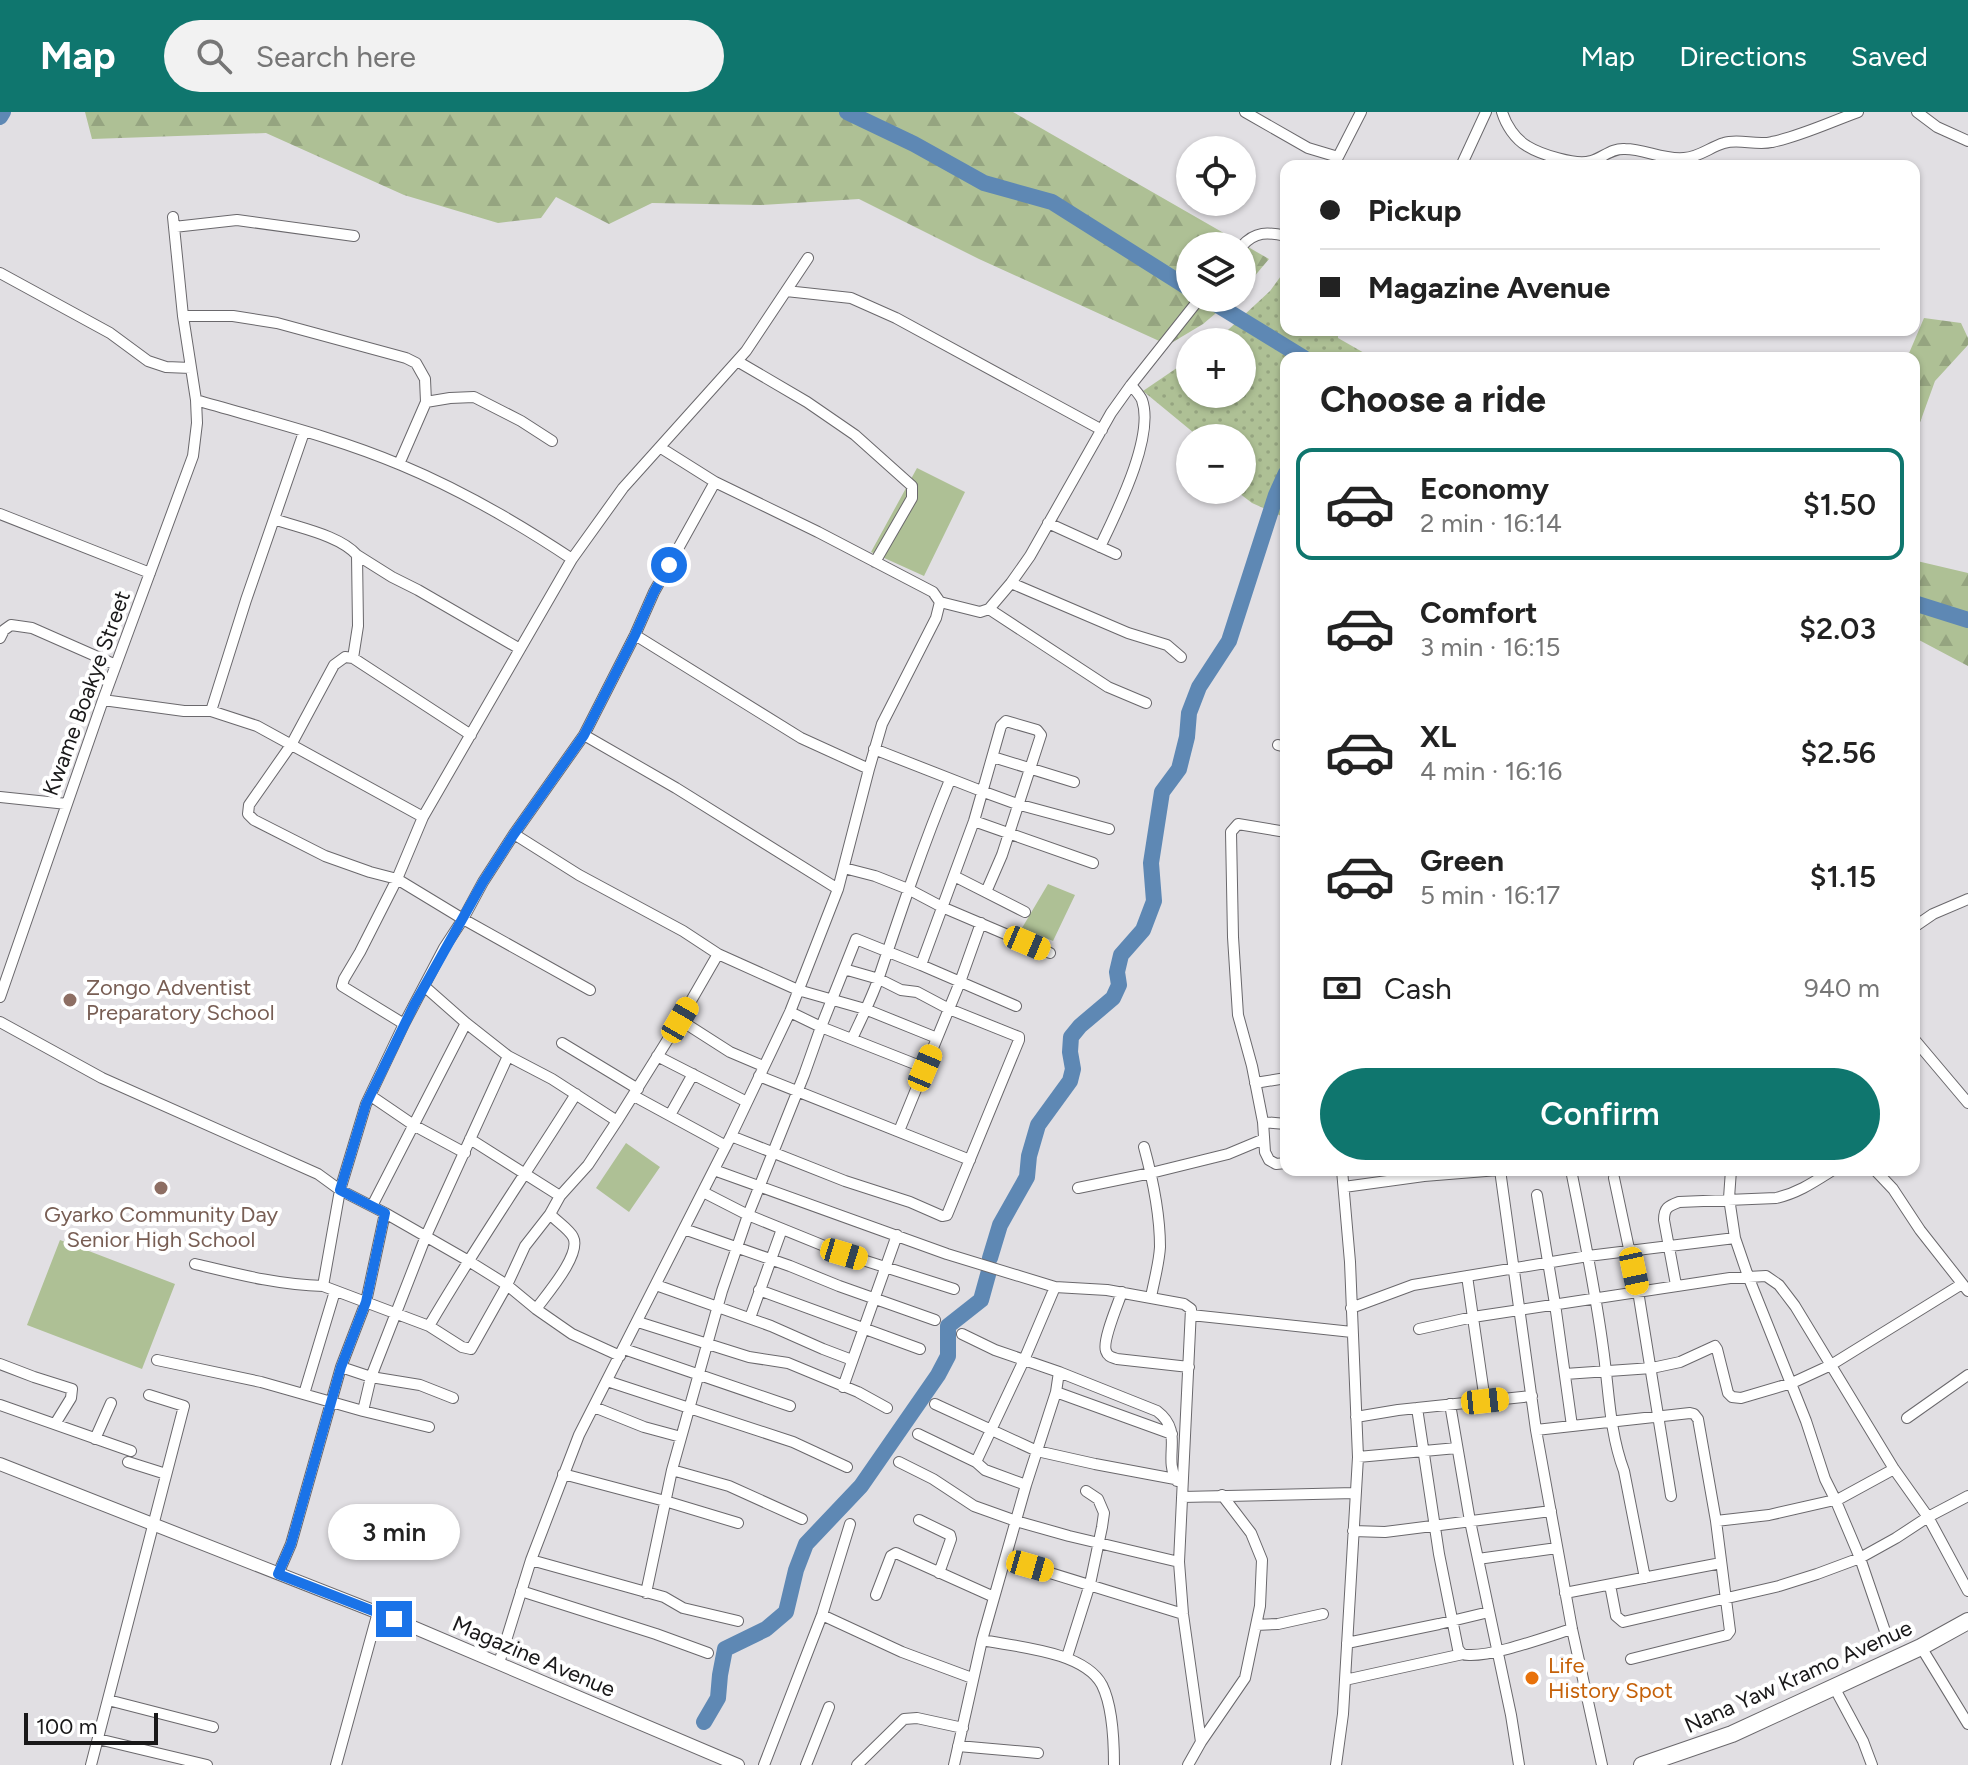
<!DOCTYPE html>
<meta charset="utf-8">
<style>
body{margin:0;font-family:Figtree,sans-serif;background:#f2f2f2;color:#222;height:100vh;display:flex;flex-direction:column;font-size:30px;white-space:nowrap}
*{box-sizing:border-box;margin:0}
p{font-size:26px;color:#767676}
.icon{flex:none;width:44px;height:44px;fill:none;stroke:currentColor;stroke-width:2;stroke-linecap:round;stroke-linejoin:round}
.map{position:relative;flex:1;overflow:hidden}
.panel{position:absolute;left:1280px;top:240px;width:640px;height:824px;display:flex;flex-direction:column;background:#fff;border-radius:16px;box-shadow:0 2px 6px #0004}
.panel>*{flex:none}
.banner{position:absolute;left:1280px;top:48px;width:640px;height:176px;border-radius:16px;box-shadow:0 2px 6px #0004;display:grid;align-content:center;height:176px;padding:0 40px;background:#fff}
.buttons{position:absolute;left:1176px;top:24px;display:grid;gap:16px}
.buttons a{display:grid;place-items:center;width:80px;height:80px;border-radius:50%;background:#fff;box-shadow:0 2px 6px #0004;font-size:40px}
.scale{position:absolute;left:24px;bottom:20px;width:134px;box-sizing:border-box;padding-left:8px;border:4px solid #191819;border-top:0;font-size:22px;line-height:28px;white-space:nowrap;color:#191819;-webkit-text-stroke:6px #fff;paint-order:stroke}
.end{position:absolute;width:36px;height:36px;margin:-18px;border:10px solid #1a73e8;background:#fff;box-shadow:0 0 0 4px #fff}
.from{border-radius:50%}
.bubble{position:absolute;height:56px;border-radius:28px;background:#fff;box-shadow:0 2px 6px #0004;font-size:26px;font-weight:600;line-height:56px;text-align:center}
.car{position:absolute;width:24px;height:48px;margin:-24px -12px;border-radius:10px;box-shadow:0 0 6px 2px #0007;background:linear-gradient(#f5c518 24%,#345 0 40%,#f5c518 0 76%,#345 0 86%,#f5c518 0)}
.banner b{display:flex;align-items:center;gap:28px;height:76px;font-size:30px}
.banner b+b{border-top:2px solid #e0e0e0}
.banner i{width:20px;height:20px;background:#222}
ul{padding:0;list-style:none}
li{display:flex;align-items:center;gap:24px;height:112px;margin:0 16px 12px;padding:0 24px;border:4px solid transparent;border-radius:16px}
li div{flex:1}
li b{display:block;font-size:30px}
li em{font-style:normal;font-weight:600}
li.on{border-color:#0f766e}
li>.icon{width:72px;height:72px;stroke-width:1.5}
h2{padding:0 40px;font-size:36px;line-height:96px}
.pay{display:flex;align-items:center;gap:20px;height:88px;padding:0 40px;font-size:30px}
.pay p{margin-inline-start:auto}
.cta{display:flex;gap:16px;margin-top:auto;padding:16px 40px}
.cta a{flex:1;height:92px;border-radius:48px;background:#0f766e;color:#fff;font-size:32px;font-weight:600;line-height:92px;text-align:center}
header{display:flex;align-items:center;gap:48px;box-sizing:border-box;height:112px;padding:0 40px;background:#0f766e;color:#fff}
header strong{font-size:38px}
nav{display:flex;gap:44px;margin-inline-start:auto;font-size:28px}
.search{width:560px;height:72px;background:#f2f2f2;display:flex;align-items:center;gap:20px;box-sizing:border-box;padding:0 28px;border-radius:44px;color:#767676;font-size:30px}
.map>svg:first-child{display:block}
</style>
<header>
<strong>Map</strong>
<div class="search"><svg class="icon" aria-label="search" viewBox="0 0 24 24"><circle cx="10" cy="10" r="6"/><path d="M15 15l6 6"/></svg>Search here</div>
<nav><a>Map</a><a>Directions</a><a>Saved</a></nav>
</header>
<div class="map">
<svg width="1968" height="1653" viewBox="0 0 1968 1653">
<defs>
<pattern id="grass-dots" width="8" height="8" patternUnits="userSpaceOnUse" patternTransform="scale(2)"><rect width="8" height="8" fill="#aec095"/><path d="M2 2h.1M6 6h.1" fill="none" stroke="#95a480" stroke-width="1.8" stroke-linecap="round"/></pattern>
<pattern id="forest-firs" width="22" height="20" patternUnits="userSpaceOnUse" patternTransform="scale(2)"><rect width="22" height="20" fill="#aec095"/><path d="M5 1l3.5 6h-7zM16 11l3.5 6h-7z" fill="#95a480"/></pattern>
</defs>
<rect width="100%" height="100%" fill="#e1dfe3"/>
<!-- grass -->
<path fill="url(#grass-dots)" d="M1286 157V218H1338V226L1373 246H1286V406L1252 391 1235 378H1242V326H1193L1194 321 1143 279 1190 247V282H1242V230H1215L1270 179Z"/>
<!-- forest -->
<path fill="url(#forest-firs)" d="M85 0H1013L1269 147 1242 179V134H1190V186H1234L1203 212 1168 233 979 147 859 87 761 93 652 91 609 112 556 85 541 106 498 111 404 83 266 21 92 27Z
M1924 206 1961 211 1968 226V233L1935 269 1914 327V246H1907Z
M1914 429 1917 449 1968 461V554L1919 528 1914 533Z"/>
<!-- garden -->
<path fill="#aec095" d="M917 356 965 380 924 464 871 440Z
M1048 772 1075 783 1053 829 1022 816Z
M626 1031 660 1055 629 1100 596 1076Z
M60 1128 175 1172 142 1257 27 1213Z"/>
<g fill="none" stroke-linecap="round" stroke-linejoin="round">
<!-- river -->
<path stroke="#5e88b4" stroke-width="16" d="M847 0 914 32 984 71 1052 90 1190 177
M0 5 3 0
M1206 186 1304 246
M1914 491 1968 508
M990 1146 1000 1113 1027 1065 1029 1044 1038 1013 1070 969 1073 957 1070 940 1071 925 1080 914 1113 886 1119 873 1117 860 1121 843 1143 818 1154 789 1151 751 1162 680 1179 657 1187 625 1189 601 1199 575 1229 529 1276 383 1286 361
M704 1610 718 1586 720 1563 725 1537 766 1517 786 1500 796 1458 806 1432 861 1374 938 1263 948 1244V1214L981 1188 989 1159"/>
<!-- minor casing -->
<g stroke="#6a686c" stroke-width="12">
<path id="minor" d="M1245 0 1308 36 1338 45 1361 0
M1502 0C1506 13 1515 27 1527 34 1540 42 1576 54 1591 49 1603 46 1611 36 1625 37 1645 37 1663 48 1684 46 1700 45 1710 35 1724 31 1739 26 1756 34 1772 30 1801 24 1830 10 1858 0
M1917 0 1937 15 1968 29
M1461 54 1486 0
M174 115 237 108 354 124
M1242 134C1255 119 1268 120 1286 124
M0 161 110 221 148 249 166 255 191 256
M786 179 851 186 896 206 1102 318
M183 204H233L277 211 406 246 416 251 425 267 426 290 399 352
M737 249 807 290 855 323 912 374V386L875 450
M196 288C264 308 335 325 401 353 461 378 518 411 572 447
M426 290 450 286 474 285 521 309 552 329
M0 402 150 461
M274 407C299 416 339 423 357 443L358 514 353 546
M1048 411 1116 442
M1100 435C1116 401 1155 325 1142 288 1140 283 1134 277 1131 273
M357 443 392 465 418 478 520 537
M1011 471 1128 521 1167 533 1181 545
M940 490 980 500 989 497 1011 471 1030 444 1111 301 1131 273 1200 186
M989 497 1108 575 1146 591
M635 523 801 626 869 657
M0 526 4 518 11 513 32 516 116 553
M103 588 184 599H211L257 614 423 705
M211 599 246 488 304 320
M471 623 353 546 345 545 334 553 291 633 249 693 248 702 254 708 325 744 370 760 397 767 463 807 590 878
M584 623 676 676 838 777
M1278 633 1286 635
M874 637 984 680 1017 692 1109 717
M993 645 1074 670
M0 685 67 692
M974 709 1093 751
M1286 720 1238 712 1231 720 1233 825 1238 903 1252 954 1263 1010 1265 1040 1269 1048 1276 1052 1286 1051
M514 722 579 763 683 819 718 842 680 908
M844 756 875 764 908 777 942 795 1050 841
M954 764 1025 800
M1914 815 1933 802 1968 787
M718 842 798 878 865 897 937 926
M921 853 974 709 1001 614 1006 609 1037 618 1041 623 1002 743 986 780
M424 874 466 911 508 944 552 967 617 1009 680 908 730 940 763 954
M0 885 103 588 193 344 197 311 196 288 183 204 173 105
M790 900 821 915 925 956
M0 910 102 966 318 1062 340 1078 385 1101 467 1148 507 1173 536 1197 572 1222 620 1244
M404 912 342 874 344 867 360 840 397 767 423 705 572 447 623 376 746 239 808 146
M852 927C861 907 872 886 879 865 901 799 923 733 950 668
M1914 927 1968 991
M562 931 638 977
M657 944 747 990
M759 964 970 1048
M1255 971 1286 966
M371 984 415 1014 465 1041
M634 984 726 1034
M670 1003 693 962
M1263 1010 1286 1012
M899 1019 960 870 981 811
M731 1024 845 1069 910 1090 942 1104 947 1103 1019 928V925L949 897 917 880 901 878 879 867 844 857
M470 1027 560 1084 550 1102C556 1109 569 1117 573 1125 582 1142 547 1182 536 1197
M1144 1035C1153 1068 1160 1100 1160 1135 1159 1152 1154 1169 1151 1185
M714 1058 947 1142 1055 1175 1107 1178 1184 1192 1191 1197 1179 1450 1183 1502 1201 1630 1188 1653
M1500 1058 1536 1318 1572 1517 1602 1653
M1571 1058C1583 1117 1595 1176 1603 1236 1609 1277 1609 1319 1624 1359L1645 1466
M1731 1058 1729 1086 1735 1126 1748 1164 1806 1309 1825 1367 1835 1387 1860 1446 1886 1522
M1875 1058 1893 1077 1920 1118 1968 1179
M1614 1066 1638 1179 1671 1384
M1344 1075 1424 1064 1498 1058
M1078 1076 1151 1061 1228 1042 1264 1027
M703 1080 748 1103 844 1142 954 1177
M1537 1083 1555 1192 1572 1314
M560 1084 588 1053 617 1009
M372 1094 466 911
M684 1117 790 1154 839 1174 935 1208
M195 1152C237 1162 279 1173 323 1174L340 1078 366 992 404 912 444 836 463 807 483 770 514 722 584 623 635 523 654 480 715 370
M1467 1164 1485 1289
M656 1173 771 1214 823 1237 852 1248
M1676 1173 1664 1108C1664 1096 1668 1094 1679 1090L1776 1086C1798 1081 1814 1070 1833 1058
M323 1174 429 1214 462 1235 471 1237 507 1173 525 1134 550 1102
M759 1178 920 1237
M1122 1180C1118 1192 1102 1229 1106 1239 1108 1245 1112 1245 1117 1247L1189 1255
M1351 1196 1413 1173 1588 1144 1735 1126
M1191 1203 1352 1220
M750 1206 782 1117
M638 1210 749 1245 788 1251 858 1280 887 1296
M429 1214C475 1135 527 1060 576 982
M1419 1217 1473 1205 1730 1166 1766 1164 1779 1173 1795 1194 1894 1357 1928 1405 1968 1479
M624 1237 790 1294
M157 1248 261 1270 363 1299 429 1315
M0 1252 34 1265 72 1277 71 1286 55 1312
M341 1255 371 1265 420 1273 453 1286
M1059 1260 1157 1299C1185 1320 1162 1345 1177 1369
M1565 1262 1652 1256 1680 1250 1715 1234 1717 1237 1728 1281 1732 1285 1741 1286 1792 1271 1831 1253 1962 1172
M607 1269 793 1330 847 1355
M843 1275 897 1123
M1056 1280 1172 1322
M304 1282 335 1179
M935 1292 1037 1339 1095 1352 1175 1367
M1450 1292 1470 1409 1511 1603 1519 1653
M0 1293 131 1339
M594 1295 644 1315 681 1325
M1417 1296 1439 1442 1458 1537C1462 1542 1462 1543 1469 1543 1495 1544 1545 1525 1572 1517
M363 1299 371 1265 426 1124 508 944
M1356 1305 1398 1298 1532 1284
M1907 1306 1968 1263
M1536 1318 1690 1301 1694 1302 1698 1307 1716 1409 1730 1519 1727 1523 1631 1547
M918 1322 976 1350 985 1358 1026 1373
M95 1327 111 1291
M1358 1345 1457 1336
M128 1350 166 1362
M899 1350 933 1367 974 1394 1016 1409 1069 1424 1179 1450
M976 1350 1024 1248 1055 1175
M672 1358 729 1374 802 1407
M563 1362 665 1389 738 1411
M1182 1385 1355 1381
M919 1408 950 1423 951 1427 939 1461
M1716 1409 1769 1403 1839 1387 1894 1357
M1353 1419 1385 1420 1551 1399
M1005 1447 1183 1502
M1478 1447 1557 1436
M531 1448 664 1485 683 1496 738 1509
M278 1462 291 1432 341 1255 366 1190 385 1101
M1610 1473 1616 1504 1623 1510 1779 1474 1817 1462 1860 1446 1896 1426 1928 1405 1968 1384
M521 1479 656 1522 708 1541
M646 1481 672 1358 722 1179 748 1103 804 963 821 915 856 827 921 853 1016 894
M1565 1481 1721 1451
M876 1483 891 1444 896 1441 994 1485
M822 1503 902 1540 972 1566
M1256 1513 1278 1512 1323 1502
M982 1528C1016 1535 1084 1539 1102 1573 1112 1593 1114 1630 1114 1653
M1347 1531 1439 1512 1489 1500
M1921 1535 1968 1612
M1067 1545 1090 1472 1102 1415 1104 1401 1098 1387 1086 1379
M499 1551 531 1448 579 1323 731 1024 790 900 838 777 869 657 882 612 936 506 940 490 933 480 818 420 715 370 661 336
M1345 1568 1463 1542
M1834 1575 1863 1629 1872 1653
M108 1588 213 1615
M98 1627 207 1653
M1201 1630 1245 1566 1260 1494 1262 1448 1251 1421 1222 1383
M958 1634 1038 1641
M91 1653 184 1294 149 1283
M336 1653 378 1500
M764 1653 822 1503 850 1412
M806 1653 829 1595
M857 1653 904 1607 917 1606 963 1616
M954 1653 982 1528 1026 1373 1056 1280 1059 1260 995 1238 962 1222
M1336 1653 1343 1602 1358 1345 1350 1150 1342 1058"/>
</g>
<!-- tertiary casing -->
<g stroke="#6a686c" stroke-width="14">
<path id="tertiary" d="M0 1352 394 1507 738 1653"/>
</g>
<!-- primary casing -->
<g stroke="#6a686c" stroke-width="18">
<path id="primary" d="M1642 1653 1732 1622 1921 1535 1968 1509"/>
</g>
<!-- minor -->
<use href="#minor" stroke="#fff" stroke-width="10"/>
<!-- tertiary -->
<use href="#tertiary" stroke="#fff" stroke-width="12"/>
<!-- primary -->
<use href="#primary" stroke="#fff" stroke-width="16"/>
</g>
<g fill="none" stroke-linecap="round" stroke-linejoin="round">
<!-- route -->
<path stroke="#1a73e8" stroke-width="10" d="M394 1507 278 1462 291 1432 341 1255 366 1190 385 1101 340 1078 366 992 414 893 483 770 514 722 584 623 635 523 654 480 669 453"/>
</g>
<!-- markers -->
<g fill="#8d6e63" stroke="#fff" stroke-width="3">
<circle cx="70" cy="888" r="8"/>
<circle cx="161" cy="1076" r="8"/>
</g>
<circle fill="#e8710a" stroke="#fff" stroke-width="3" cx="1532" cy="1566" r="8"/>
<g text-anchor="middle" stroke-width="8" stroke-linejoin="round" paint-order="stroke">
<!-- street labels -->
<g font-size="22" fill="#191819" stroke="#fff">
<text transform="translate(86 581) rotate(-70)" y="8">Kwame Boakye Street</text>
<text transform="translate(534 1544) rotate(23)" y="8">Magazine Avenue</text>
<text transform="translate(1798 1564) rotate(-24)" y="8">Nana Yaw Kramo Avenue</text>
</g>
<!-- education labels -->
<g font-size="22" fill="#785e54" stroke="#fff" text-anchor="start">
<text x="86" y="883">Zongo Adventist<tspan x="86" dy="25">Preparatory School</tspan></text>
<text x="161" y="1110" text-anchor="middle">Gyarko Community Day<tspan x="161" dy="25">Senior High School</tspan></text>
</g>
<!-- food labels -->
<g font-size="22" fill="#c56008" stroke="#fff" text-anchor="start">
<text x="1548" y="1561">Life<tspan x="1548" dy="25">History Spot</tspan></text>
</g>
</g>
</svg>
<div class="buttons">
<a><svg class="icon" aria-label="locate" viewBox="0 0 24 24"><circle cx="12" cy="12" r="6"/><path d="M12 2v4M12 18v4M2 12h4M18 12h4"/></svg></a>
<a><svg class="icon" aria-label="layers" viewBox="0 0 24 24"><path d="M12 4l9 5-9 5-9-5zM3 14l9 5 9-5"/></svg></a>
<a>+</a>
<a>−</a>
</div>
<div class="scale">100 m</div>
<i class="end from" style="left:669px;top:453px"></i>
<i class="end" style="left:394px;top:1507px"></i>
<div class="bubble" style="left:328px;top:1392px;width:132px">3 min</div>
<i class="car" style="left:1027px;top:831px;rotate:113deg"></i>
<i class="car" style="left:680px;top:908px;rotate:30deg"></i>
<i class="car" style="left:925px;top:956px;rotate:23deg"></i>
<i class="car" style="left:844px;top:1142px;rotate:107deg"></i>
<i class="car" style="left:1634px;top:1159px;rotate:168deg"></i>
<i class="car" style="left:1485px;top:1289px;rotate:84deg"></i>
<i class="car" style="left:1030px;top:1454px;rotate:106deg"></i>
<div class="banner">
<b><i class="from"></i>Pickup</b>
<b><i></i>Magazine Avenue</b>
</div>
<section class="panel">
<h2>Choose a ride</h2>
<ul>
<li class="on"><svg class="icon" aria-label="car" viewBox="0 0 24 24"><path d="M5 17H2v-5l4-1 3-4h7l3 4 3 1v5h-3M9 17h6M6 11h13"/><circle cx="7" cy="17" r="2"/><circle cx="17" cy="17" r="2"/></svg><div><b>Economy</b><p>2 min · 16:14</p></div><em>$1.50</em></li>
<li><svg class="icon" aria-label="car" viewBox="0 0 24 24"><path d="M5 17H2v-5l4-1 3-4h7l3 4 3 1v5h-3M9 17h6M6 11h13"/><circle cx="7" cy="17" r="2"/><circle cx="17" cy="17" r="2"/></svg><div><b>Comfort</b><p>3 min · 16:15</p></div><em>$2.03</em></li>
<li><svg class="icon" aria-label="car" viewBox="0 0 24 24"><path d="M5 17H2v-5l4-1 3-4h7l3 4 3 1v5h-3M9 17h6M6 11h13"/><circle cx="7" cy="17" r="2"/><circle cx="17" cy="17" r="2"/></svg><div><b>XL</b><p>4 min · 16:16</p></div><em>$2.56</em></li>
<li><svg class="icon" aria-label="car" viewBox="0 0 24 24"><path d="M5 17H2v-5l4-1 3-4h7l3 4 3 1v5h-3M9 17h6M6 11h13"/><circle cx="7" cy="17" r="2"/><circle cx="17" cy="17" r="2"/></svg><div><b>Green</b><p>5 min · 16:17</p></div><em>$1.15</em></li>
</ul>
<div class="pay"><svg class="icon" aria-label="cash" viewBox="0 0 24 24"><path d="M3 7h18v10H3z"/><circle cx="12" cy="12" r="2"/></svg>Cash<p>940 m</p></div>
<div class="cta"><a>Confirm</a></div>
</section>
</div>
